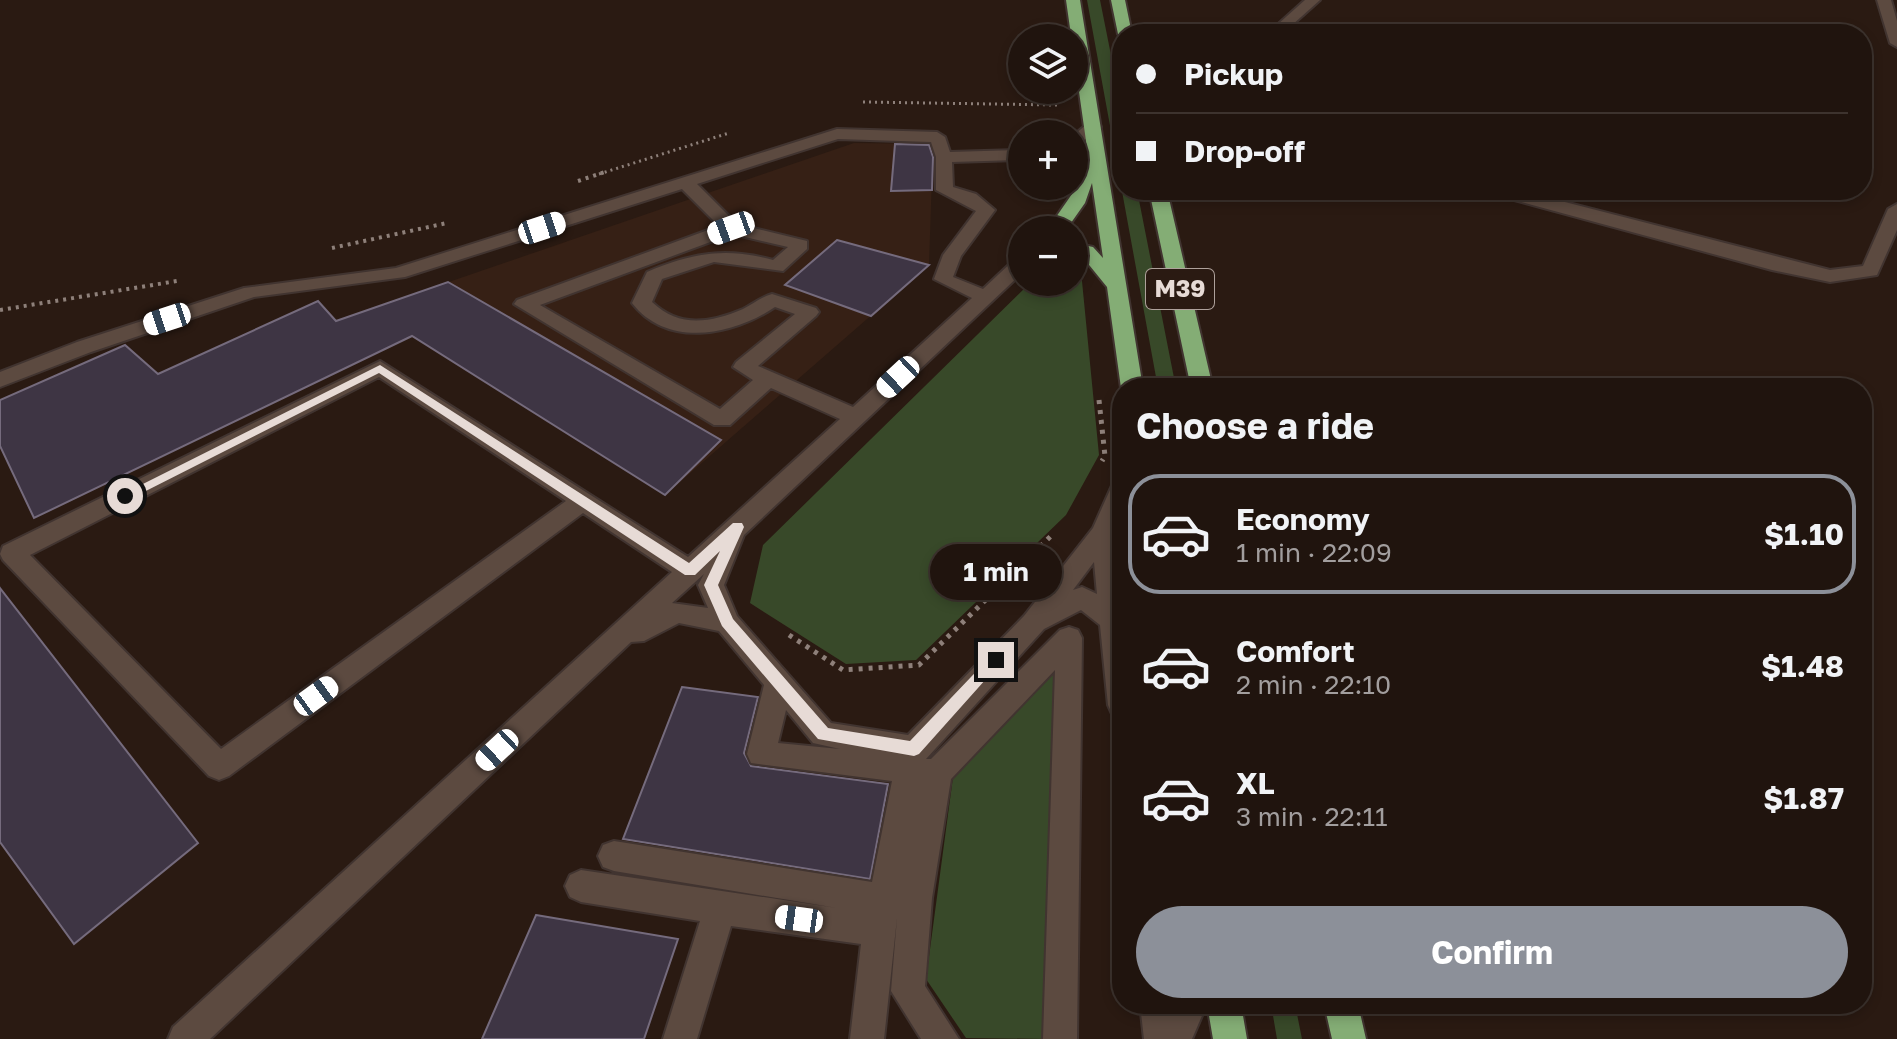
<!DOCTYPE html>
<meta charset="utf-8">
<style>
body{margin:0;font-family:"Golos Text",sans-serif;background:#2d211c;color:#f1f3f6;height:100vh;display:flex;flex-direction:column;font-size:30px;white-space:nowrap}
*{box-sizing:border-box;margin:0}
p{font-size:26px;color:#a29e9e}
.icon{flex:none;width:44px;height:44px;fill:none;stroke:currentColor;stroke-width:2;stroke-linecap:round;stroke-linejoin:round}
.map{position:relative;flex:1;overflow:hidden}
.details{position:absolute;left:1112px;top:378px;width:760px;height:636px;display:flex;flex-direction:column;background:#20140e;border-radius:32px;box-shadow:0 4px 12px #0003,0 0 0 2px #3d332e}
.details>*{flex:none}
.banner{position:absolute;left:1112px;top:24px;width:760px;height:176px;border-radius:32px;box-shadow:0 4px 12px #0003,0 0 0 2px #3d332e;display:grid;align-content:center;height:176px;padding:0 24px;background:#20140e}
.buttons{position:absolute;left:1008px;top:24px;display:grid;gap:16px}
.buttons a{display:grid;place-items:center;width:80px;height:80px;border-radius:50%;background:#20140e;box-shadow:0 4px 12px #0003,0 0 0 2px #3d332e;font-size:40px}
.end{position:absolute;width:36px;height:36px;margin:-18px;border:10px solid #e7dbd6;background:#111;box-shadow:0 0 0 4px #111}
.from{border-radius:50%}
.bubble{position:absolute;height:56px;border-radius:28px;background:#20140e;box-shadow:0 4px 12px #0003,0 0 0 2px #3d332e;font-size:26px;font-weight:700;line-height:56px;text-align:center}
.car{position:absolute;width:24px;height:48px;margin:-24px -12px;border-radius:10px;box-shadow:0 0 6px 2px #0007;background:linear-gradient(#fff 24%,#345 0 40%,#fff 0 76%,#345 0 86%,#fff 0)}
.banner b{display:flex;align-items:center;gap:28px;height:76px;font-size:30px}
.banner b+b{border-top:2px solid #3d332e}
.banner i{width:20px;height:20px;background:#f1f3f6}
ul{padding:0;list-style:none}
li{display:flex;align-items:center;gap:24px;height:120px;margin:0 16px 12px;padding:0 8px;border:4px solid transparent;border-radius:32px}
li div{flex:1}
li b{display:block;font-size:30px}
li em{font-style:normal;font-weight:700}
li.on{border-color:#8c9099}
li>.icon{width:72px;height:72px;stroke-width:1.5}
h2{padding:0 24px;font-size:36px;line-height:96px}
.action{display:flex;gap:16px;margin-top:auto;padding:16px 24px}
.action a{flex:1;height:92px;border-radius:48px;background:#8c9099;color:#fff;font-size:32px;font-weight:700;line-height:92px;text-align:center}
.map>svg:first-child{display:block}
</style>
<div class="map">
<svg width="1897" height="1039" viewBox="0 0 1897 1039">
<rect width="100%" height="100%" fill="#2a1a12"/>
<!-- built -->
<path fill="#362015" d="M854 143 933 144 929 265 665 495 370 309Z"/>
<!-- green -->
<path fill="#384929" d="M1087 0H1100L1122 110V190H1137L1176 388H1158Z
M1074 270 1081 271 1099 455 1066 515 916 660 846 664 750 603 763 545 1031 282H1074Z
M1056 670 1049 1039 966 1038 926 979 953 777Z
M1271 1004H1295L1302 1039H1277Z"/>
<!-- building -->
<path fill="#3e3544" stroke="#756b7d" stroke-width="2" d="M895 144 929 145 933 157 932 190 891 191Z
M837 240 929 265 871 316 785 285Z
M448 282 721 440 665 495 412 336 34 518 0 446V400L125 345 158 374 318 301 336 321Z
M0 588 198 843 74 944 0 842Z
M682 687 758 697 744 753 751 766 888 784 870 879 623 839Z
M536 915 678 939 644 1039H482Z"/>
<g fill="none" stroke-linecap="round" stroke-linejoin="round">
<!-- minor casing -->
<g stroke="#413430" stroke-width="4">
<path id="minor" d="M1305 0H1320L1282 34H1267Z
M1877 0H1891L1897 21V47L1890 43Z
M1087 124 1101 127 1074 148V135Z
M837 129 937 132 945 137 950 152 1022 150V160L952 162 953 187 976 194 995 210 961 256 953 277 983 289 1015 259 1022 257V273L744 535 724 585 737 616 831 723 908 735 1024 616 1093 528 1114 481 1122 479V515L1115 532 1122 589V717L1112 714 1108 705 1100 625 1081 610 1044 629 926 759H931L1060 630 1069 627 1078 630 1082 638 1077 1039H1043L1055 670 951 779 932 898 925 986 959 1039H921L891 991 897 918 884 1039H850L861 944 731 926 697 1039H663L700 921 581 902 570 897 565 886 570 875 581 870 837 908 614 871 603 867 598 856 603 845 614 841 872 882 892 781 751 763 747 754 764 685 719 631 679 623 644 641 631 642 210 1039H168L173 1027 672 572 583 513 229 776 219 780 209 776 3 560 0 554 3 546 380 361 688 557 840 419 771 388 730 425H714L514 304 517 300 719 226 682 189 405 277 254 297 91 352 0 387V372L77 342 244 288 396 268ZM838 139 931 142 936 157V190L976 211 943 255 934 279 972 298 853 407 758 366 816 316 819 312 816 308 772 294C761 297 753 304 743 309 710 323 679 328 652 302L662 279 714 262 783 271 807 249V241L737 224 697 184ZM732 234 788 247 773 260C726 247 691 253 647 272L632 303C667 348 732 336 775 307L795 314 736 362 733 367 753 380 720 409 540 305ZM379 377 566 501 221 749 30 555ZM1094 562 1097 594 1082 587 1073 590ZM704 574 698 585 708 608 672 603ZM786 710 813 743 840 749 778 743Z
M1489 190H1518L1830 270 1863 266 1888 209 1897 204V230L1877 275 1830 282 1772 270 1492 194Z
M1140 1004H1207L1192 1039H1144Z"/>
</g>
<!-- highway casing -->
<g stroke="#413430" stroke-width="4">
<path id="highway" d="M1066 0H1080L1143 388H1121L1107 287 1081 255 1074 253V243L1093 247 1103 258 1092 183 1085 203 1066 230H1047L1072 194 1082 152 1087 148Z
M1111 0H1125L1132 34H1122V37L1118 34Z
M1149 190H1167L1213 388H1191Z
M1207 1004H1241L1247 1039H1213Z
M1324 1004H1358L1366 1039H1332Z"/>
</g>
<!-- path-far2 -->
<path stroke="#8e807a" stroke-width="3" stroke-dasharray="2 4" stroke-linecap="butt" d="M863 102 1057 105
M599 174 729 133"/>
<!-- path-far1 -->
<path stroke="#8e807a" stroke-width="4" stroke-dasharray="3 5" stroke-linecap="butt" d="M578 181 605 172
M332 248 447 223
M0 310 177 281"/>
<!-- path -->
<path stroke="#8e807a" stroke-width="5" stroke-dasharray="4 6" stroke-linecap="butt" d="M1099 400 1105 456 1102 461
M789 635 843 670 919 665 1052 535"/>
<!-- minor -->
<use href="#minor" fill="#5c4a40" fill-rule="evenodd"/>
<!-- highway -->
<use href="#highway" fill="#84ad75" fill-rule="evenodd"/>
</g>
<!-- route -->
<path fill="#e7dbd6" d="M380 365 689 563 733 523H742L744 527 718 585 733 619 828 728 910 741 991 656H1001L1003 660 919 754 914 756 818 739 722 626 704 585 720 551 695 575H685L379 373 130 499 119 496Z"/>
<g text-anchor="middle" stroke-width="6" stroke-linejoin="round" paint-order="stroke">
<!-- shield labels -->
<rect fill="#2a1a12" stroke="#aea19b" stroke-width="2" x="1146" y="269" width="68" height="40" rx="6"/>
<g font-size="24" font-weight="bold" fill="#e7dbd6">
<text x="1180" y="297">M39</text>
</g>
</g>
</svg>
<div class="buttons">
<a><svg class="icon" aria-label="layers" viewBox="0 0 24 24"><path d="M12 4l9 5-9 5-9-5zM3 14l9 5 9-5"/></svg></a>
<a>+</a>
<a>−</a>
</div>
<i class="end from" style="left:125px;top:496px"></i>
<i class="end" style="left:996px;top:660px"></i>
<div class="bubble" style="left:930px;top:544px;width:132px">1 min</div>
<i class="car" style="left:542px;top:228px;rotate:72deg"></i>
<i class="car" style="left:731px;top:228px;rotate:250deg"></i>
<i class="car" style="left:167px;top:319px;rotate:252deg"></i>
<i class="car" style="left:898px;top:377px;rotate:227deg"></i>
<i class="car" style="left:316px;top:696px;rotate:54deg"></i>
<i class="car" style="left:497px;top:750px;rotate:227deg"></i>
<i class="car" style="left:799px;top:919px;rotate:278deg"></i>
<div class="banner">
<b><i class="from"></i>Pickup</b>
<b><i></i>Drop-off</b>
</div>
<section class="details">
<h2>Choose a ride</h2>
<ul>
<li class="on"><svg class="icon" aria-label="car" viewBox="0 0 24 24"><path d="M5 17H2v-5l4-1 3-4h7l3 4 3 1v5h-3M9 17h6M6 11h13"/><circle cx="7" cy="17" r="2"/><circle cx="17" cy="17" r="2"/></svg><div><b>Economy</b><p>1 min · 22:09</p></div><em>$1.10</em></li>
<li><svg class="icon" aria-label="car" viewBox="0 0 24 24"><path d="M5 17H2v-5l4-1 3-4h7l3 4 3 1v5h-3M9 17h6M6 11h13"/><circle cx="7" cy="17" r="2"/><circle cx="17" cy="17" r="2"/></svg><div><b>Comfort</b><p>2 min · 22:10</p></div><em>$1.48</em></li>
<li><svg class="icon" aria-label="car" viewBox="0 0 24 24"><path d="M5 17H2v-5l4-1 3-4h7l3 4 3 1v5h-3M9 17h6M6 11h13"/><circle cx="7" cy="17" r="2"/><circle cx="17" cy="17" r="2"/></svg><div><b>XL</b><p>3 min · 22:11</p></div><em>$1.87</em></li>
</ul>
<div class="action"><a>Confirm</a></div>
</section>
</div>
